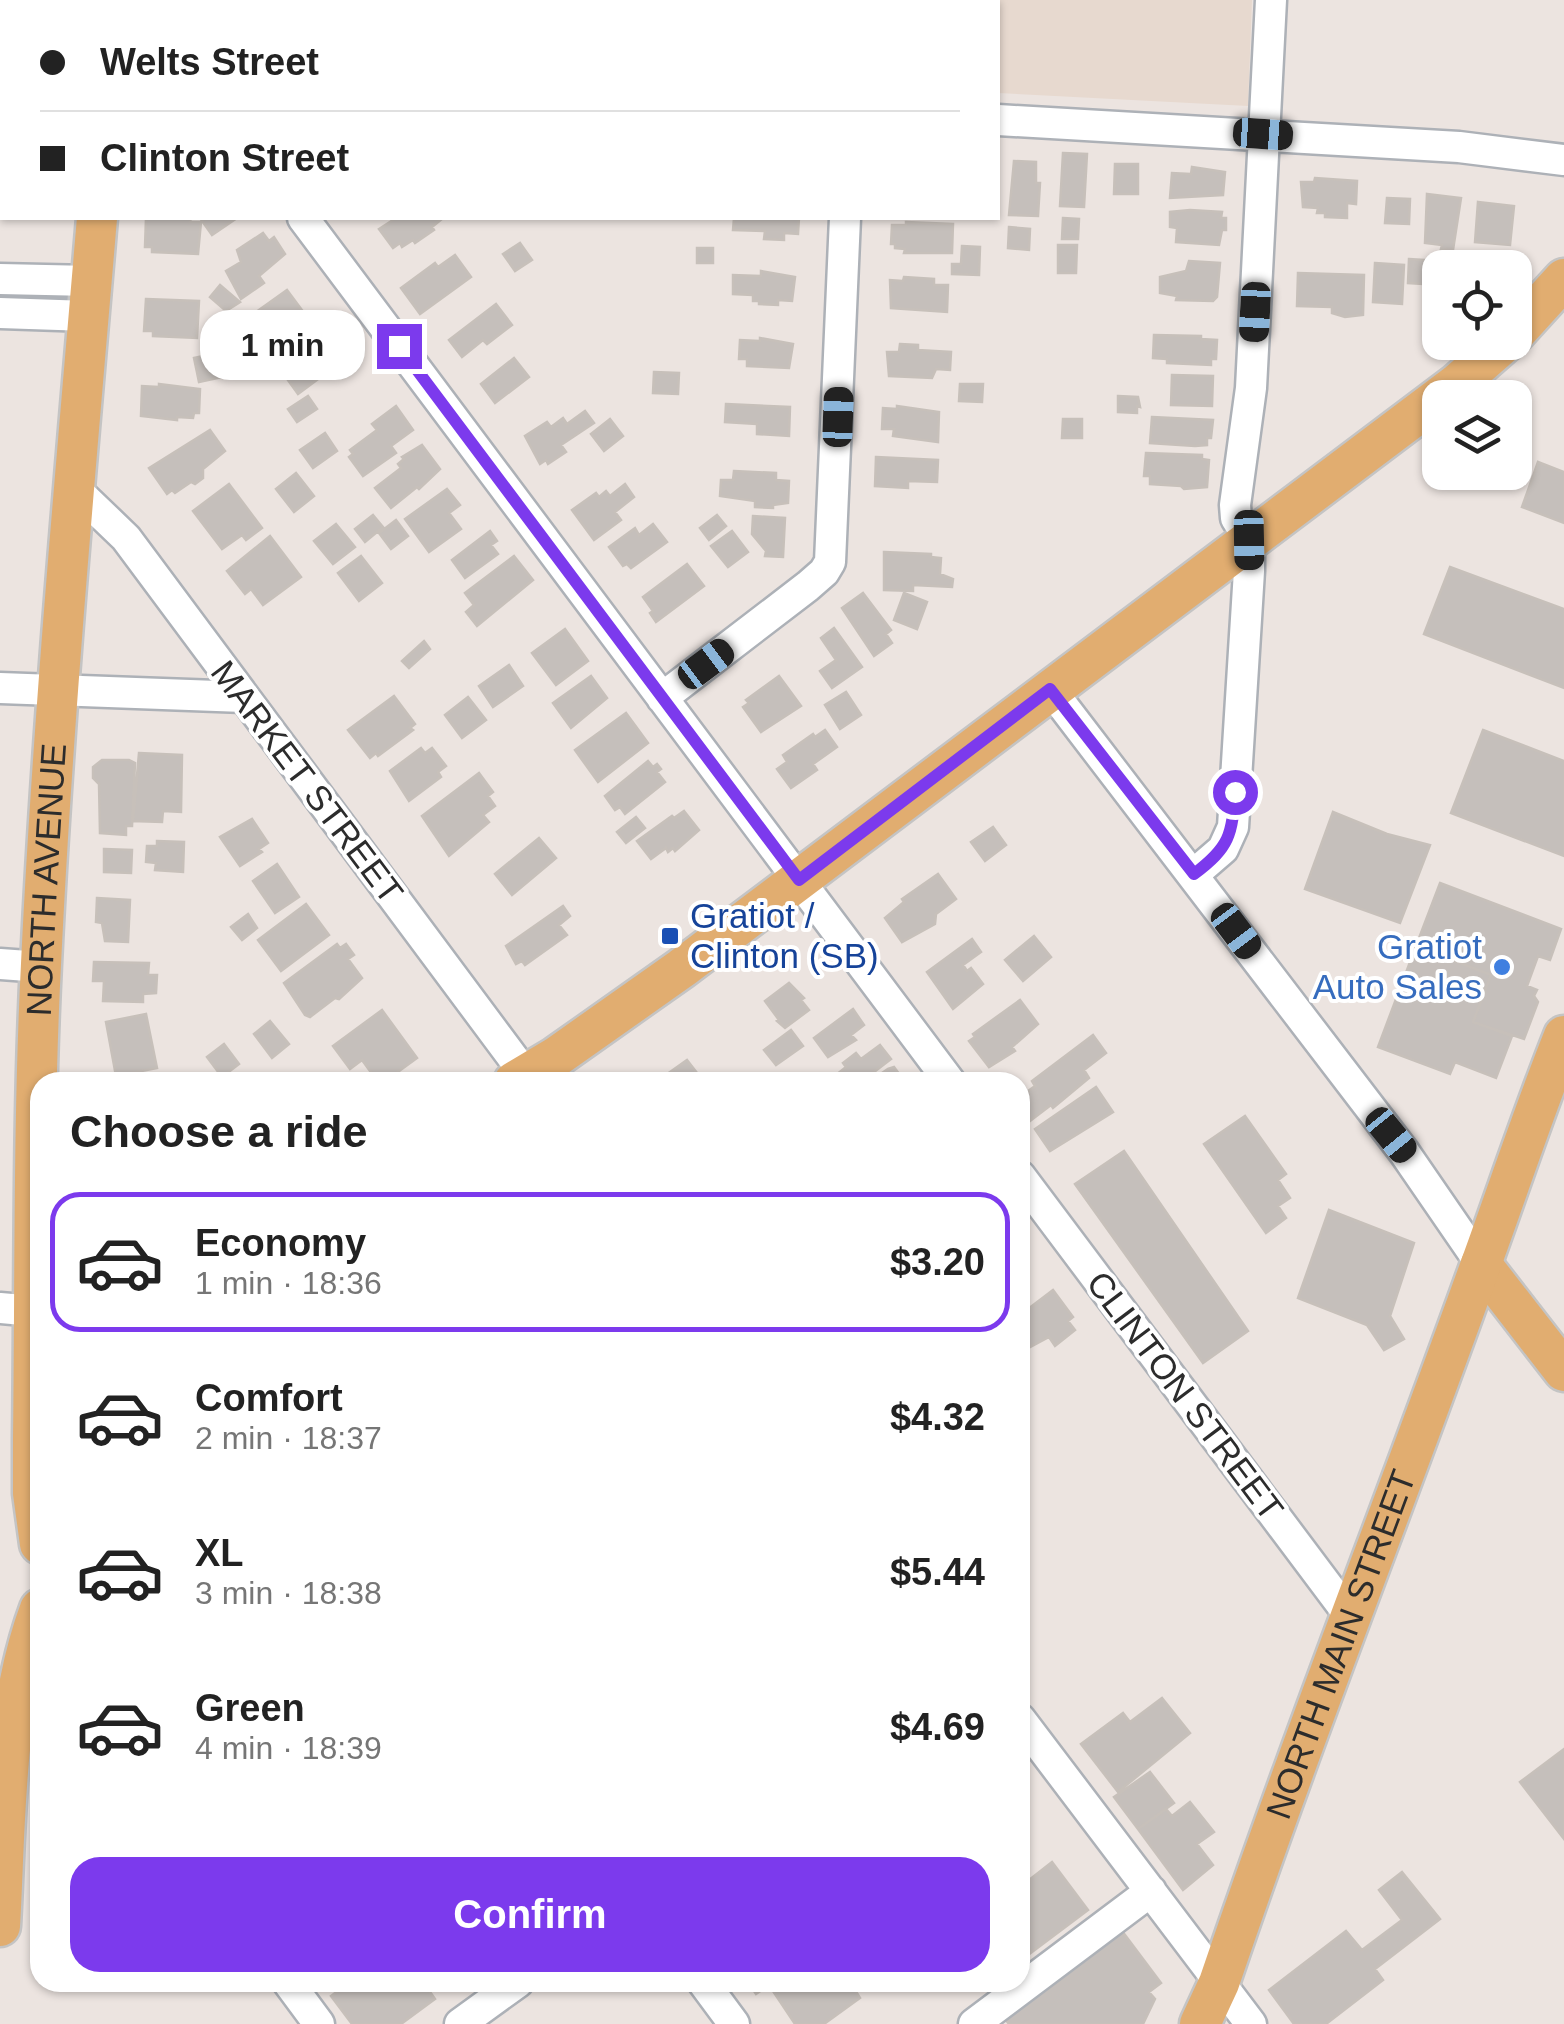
<!DOCTYPE html>
<meta charset="utf-8">
<style>
body{margin:0;font-family:Helvetica,sans-serif;background:#f6f6f6;color:#222;height:100vh;display:flex;flex-direction:column;font-size:38px;white-space:nowrap}
*{box-sizing:border-box;margin:0}
p{font-size:32px;color:#767676}
.icon{flex:none;width:55px;height:55px;fill:none;stroke:currentColor;stroke-width:2;stroke-linecap:round;stroke-linejoin:round}
.map{position:relative;flex:1;overflow:hidden}
.sheet{position:absolute;left:30px;top:1072px;width:1000px;height:920px;display:flex;flex-direction:column;background:#fff;border-radius:30px;box-shadow:0 2px 8px #0004}
.sheet>*{flex:none}
.guide{position:absolute;left:0px;top:0px;width:1000px;height:220px;box-shadow:0 2px 8px #0004;display:grid;align-content:center;height:220px;padding:0 40px;background:#fff}
.fabs{position:absolute;left:1422px;top:250px;display:grid;gap:20px}
.fabs a{display:grid;place-items:center;width:110px;height:110px;border-radius:20px;background:#fff;box-shadow:0 2px 8px #0004;font-size:50px}
.end{position:absolute;width:45px;height:45px;margin:-22px;border:12px solid #7c3aed;background:#fff;box-shadow:0 0 0 5px #fff}
.from{border-radius:50%}
.bubble{position:absolute;height:70px;border-radius:30px;background:#fff;box-shadow:0 2px 8px #0004;font-size:32px;font-weight:600;line-height:70px;text-align:center}
.car{position:absolute;width:30px;height:60px;margin:-30px -15px;border-radius:12px;box-shadow:0 0 8px 2px #0007;background:linear-gradient(#222 24%,#8ab4d8 0 40%,#222 0 76%,#8ab4d8 0 86%,#222 0)}
.guide b{display:flex;align-items:center;gap:35px;height:95px;font-size:38px}
.guide b+b{border-top:2px solid #e0e0e0}
.guide i{width:25px;height:25px;background:#222}
ul{padding:0;list-style:none}
li{display:flex;align-items:center;gap:30px;height:140px;margin:0 20px 15px;padding:0 20px;border:5px solid transparent;border-radius:30px}
li div{flex:1}
li b{display:block;font-size:38px}
li em{font-style:normal;font-weight:600}
li.on{border-color:#7c3aed}
li>.icon{width:90px;height:90px;stroke-width:1.5}
h2{padding:0 40px;font-size:45px;line-height:120px}
.button{display:flex;gap:20px;margin-top:auto;padding:20px 40px}
.button a{flex:1;height:115px;border-radius:30px;background:#7c3aed;color:#fff;font-size:40px;font-weight:600;line-height:115px;text-align:center}
.map>svg:first-child{display:block}
</style>
<div class="map">
<svg width="1564" height="2024" viewBox="0 0 1564 2024">
<rect width="100%" height="100%" fill="#ece4e0"/>
<!-- education -->
<path fill="#e7d9cf" d="M793 0H1252L1248 106 998 93V2Z"/>
<!-- building -->
<path fill="#c5bfbb" stroke="#c7c0ba" stroke-width="2.5" d="M1063 153 1087 154 1084 207 1060 206Z
M1014 161 1036 162V183H1040L1038 216 1009 215Z
M1115 164H1138V194H1114Z
M1192 167 1225 172 1223 195 1170 198 1172 173 1191 174Z
M1315 178 1357 181 1356 204 1347 203V218L1325 217V213H1317L1318 208 1303 207 1301 182H1314Z
M1427 194 1461 198 1453 250 1441 249 1442 245 1425 243Z
M1387 198 1410 199 1409 224 1385 223Z
M1478 202 1514 206 1510 245 1475 242Z
M1190 210 1222 212 1221 218H1226V230H1222L1219 245 1176 242 1177 228 1170 227V212Z
M146 218H191L190 222H201L198 254 152 252V247H145Z
M200 218H237L212 235Z
M396 218H441L442 219 432 227 434 230 415 243 413 240 402 247 400 243 393 248 379 229Z
M734 218H799L798 234 784 233V240L764 239 765 231 733 230Z
M1063 218 1079 219 1078 239H1062Z
M906 222 953 224 952 253H904L905 249 895 248V244H891L892 225H906Z
M1009 227 1030 229 1029 250 1008 248Z
M263 233 269 241 274 237 285 254 259 276 264 283 241 299 226 271 241 262 237 250Z
M520 243 532 260 515 271 503 254Z
M1058 245H1077L1076 273H1058Z
M962 246 980 247 979 275 952 274V264H961Z
M697 248H713V263H697Z
M455 255 471 277 420 314 401 288 435 263 438 267Z
M1409 259 1440 261 1439 285 1408 283Z
M1189 261 1220 263 1217 297 1213 301 1176 300 1177 296 1160 293V277L1186 271Z
M1375 263 1404 265 1402 304 1373 302Z
M761 271 795 277 792 301 778 300V305L759 304V301H753V295L733 294V275L761 276Z
M1298 273 1364 275 1363 315 1345 317 1332 313V307L1297 306Z
M904 277 934 279V285H948L947 312 891 308 890 280 903 281Z
M220 285 240 302 226 311 210 297Z
M287 290 313 325 288 343 283 336 273 344 252 315Z
M146 299 199 301 197 338 153 336V331H144Z
M496 304 512 325 487 344 483 340 462 357 449 340Z
M1154 335 1201 336V339L1217 340 1216 359H1211V365L1167 363V359L1153 358Z
M760 338 793 344 789 368 747 366V359H739L740 340 760 341Z
M319 340 337 365 298 394 280 369Z
M900 344 918 345V350L951 352 950 370 936 369 932 378 889 376 887 352H899Z
M217 353 222 377 199 382 194 358Z
M514 358 529 377 495 403 481 384Z
M654 372 679 373 678 394 653 393Z
M1172 375 1213 376 1212 406 1171 405Z
M159 384 200 389 199 413H194L193 418 177 417V420L141 416 142 386 159 387Z
M960 384H983L982 402 959 401Z
M308 396 317 409 297 422 288 409Z
M1118 396 1138 397 1140 407 1137 406V413L1118 412Z
M726 404 790 407 789 436 757 434V424L725 422Z
M396 406 413 430 391 446 396 453 363 476 349 457 353 454 350 450 377 430 372 424Z
M897 406 939 412 938 442 893 436 894 429H882L883 408 897 409Z
M585 411 594 423 561 445 566 452 548 464 546 460 540 464 525 436 547 422 551 427 563 418 567 424Z
M1152 417 1213 420 1211 438H1207V445L1195 446 1150 443Z
M610 419 623 436 604 451 591 434Z
M1063 419H1082V438H1062Z
M210 430 225 451 203 469V478L195 484 191 482 175 493 172 490 167 494 149 468Z
M325 433 337 451 313 468 300 450Z
M422 445 440 469 419 489 417 487 391 508 375 488 401 468 398 464 404 459 402 457Z
M1146 453 1202 455V459L1209 460 1207 487 1184 489 1181 486 1150 484V476H1144Z
M876 457 938 460 937 482 908 481V488L875 486Z
M1538 462 1564 472V523L1522 507Z
M734 471 776 473V480L789 481 788 503 773 505V508L755 507V501L720 496 721 480H733Z
M296 473 314 496 294 512 276 489Z
M229 484 262 528 246 540 242 535 222 549 193 511Z
M625 484 634 497 615 512 621 520 594 540 572 510 596 493 599 497 606 491 610 496Z
M447 489 460 505 449 513 461 529 429 552 405 519Z
M373 515 383 527 365 542 355 529Z
M717 515 726 526 709 540 700 528Z
M753 516 785 518 783 557 765 556 766 551 752 534Z
M396 520 408 536 391 549 379 533Z
M336 524 355 547 333 564 314 541Z
M653 524 667 542 631 568 627 564 623 566 609 547 635 528 639 535Z
M490 531 497 541 491 545 498 554 465 578 452 560Z
M732 531 748 552 728 567 711 546Z
M270 536 301 577 263 605 251 589 245 594 227 571Z
M884 552 931 554V557L941 558 940 574 953 579 952 587 913 585V591L884 590Z
M361 556 382 583 359 601 338 573Z
M514 556 533 580 477 626 466 612 474 605 465 593Z
M687 564 704 586 656 622 650 613 653 611 643 597Z
M1450 567 1564 609V688L1424 634Z
M863 593 891 630 886 634 892 643 874 656 842 608Z
M904 593 927 602 917 629 894 620Z
M834 628 862 667 832 688 820 671 836 660 821 638Z
M565 629 588 661 556 685 532 653Z
M424 641 430 649 409 668 402 661Z
M509 665 523 686 493 707 479 686Z
M591 676 607 698 571 728 553 703Z
M779 676 801 706 761 732 743 707 749 703 746 700Z
M846 692 861 715 840 729 825 705Z
M394 696 415 724 410 728 413 730 378 756 376 753 370 758 348 730Z
M468 697 486 720 462 738 445 715Z
M626 713 648 743 598 782 575 750Z
M825 730 837 747 813 764 817 770 791 788 777 769 787 762 783 755 813 734 815 737Z
M1483 730 1564 761V856L1451 813Z
M421 748 425 753 432 748 446 766 438 772 441 777 409 801 390 771Z
M139 753 182 755 181 812 163 811 162 822 133 821Z
M102 760H129L135 763 132 826H126V835L100 833 99 784 93 778V767Z
M648 761 653 767 657 764 661 769 657 772 665 782 625 814 620 807 615 810 605 796Z
M479 773 493 792 488 796 495 806 483 815 489 822 449 856 422 816Z
M684 811 699 830 675 851 673 848 668 852 666 848 651 859 637 841 672 816 674 818Z
M1333 812 1387 834 1430 845 1400 923 1305 889Z
M636 817 645 828 626 843 617 832Z
M252 819 268 843 259 849 262 852 240 866 220 837Z
M993 827 1006 845 985 861 971 842Z
M539 838 556 858 512 895 495 874Z
M157 841 184 842 183 872 155 870 156 863 146 862 147 846H157Z
M104 849 132 850 131 873 104 872Z
M277 864 299 897 275 913 253 881Z
M938 874 956 899 936 914 935 924 902 942 885 918 904 902 902 899Z
M1440 883 1561 929 1550 960 1538 956 1527 986 1537 990 1534 996 1538 1002 1524 1039 1473 1022 1491 975 1416 946Z
M97 898 130 900 128 942 105 941 102 923 96 922Z
M306 904 329 935 281 971 258 940Z
M563 906 570 916 559 925 567 935 525 965 522 961 516 964 506 946Z
M248 914 257 928 242 940 231 927Z
M1034 936 1051 957 1023 981 1005 960Z
M972 939 981 952 963 965 967 971 971 968 983 984 953 1009 927 972Z
M337 944 340 948 346 944 354 955 348 959 362 978 339 999 335 998 310 1017 305 1015 284 983Z
M1416 946 1491 975 1473 1022 1512 1036 1496 1078 1455 1062 1450 1074 1378 1047Z
M94 962 149 963 148 975H157L156 993 143 994V1002L103 1001 104 981H93Z
M789 983 804 998 801 1000 809 1010 785 1028 777 1021 779 1020 765 1001Z
M1020 1000 1038 1024 1012 1047 1015 1051 989 1067 969 1041 975 1037 973 1034Z
M853 1009 864 1025 851 1035 856 1040 828 1057 814 1038Z
M382 1010 417 1058 384 1082H378L362 1060 350 1069 333 1046Z
M146 1014 157 1068 116 1076 106 1022Z
M270 1021 289 1044 272 1058 254 1034Z
M791 1030 803 1046 776 1065 764 1050Z
M1093 1035 1106 1053 1084 1070 1089 1078 1053 1108 1051 1105 1030 1121 1020 1107V1097L1035 1086 1032 1081Z
M224 1044 239 1064 222 1077 207 1057Z
M880 1045 891 1059 861 1082H841L836 1075 846 1067 843 1063 856 1053 861 1059Z
M687 1060 704 1082H656Z
M894 1067 905 1082H869L888 1069Z
M1096 1087 1113 1112 1050 1151 1035 1129Z
M1245 1116 1286 1174 1278 1180 1290 1198 1278 1206 1286 1218 1266 1233 1204 1144Z
M1124 1151 1248 1331 1203 1363 1075 1184Z
M1329 1210 1414 1243 1390 1316 1404 1339 1384 1350 1367 1325 1298 1298Z
M1053 1290 1073 1317 1068 1321 1075 1330 1055 1346 1049 1337 1021 1352 1020 1315Z
M1162 1698 1190 1733 1118 1792 1081 1744 1123 1713 1130 1722Z
M1564 1749V1839L1520 1782Z
M1150 1772 1174 1803 1138 1829 1114 1797Z
M1190 1802 1214 1832 1197 1844 1213 1865 1183 1890 1138 1829 1166 1809 1172 1816Z
M1052 1862 1088 1910 1020 1961V1887Z
M1402 1872 1440 1919 1375 1969 1383 1980 1326 2024H1294L1269 1990 1346 1931 1362 1950 1402 1920 1379 1890Z
M1122 1931 1161 1983 1149 1992 1155 1999 1143 2024H1009L1005 2019Z
M350 1982H423L435 1999 401 2024H352L331 1996Z
M748 1982H850L860 1998 824 2024H795L769 1985 756 1994Z"/>
<g fill="none" stroke-linecap="round" stroke-linejoin="round">
<!-- minor casing -->
<g stroke="#adb1b7" stroke-width="35">
<path id="minor" d="M998 120 1459 147 1564 160
M303 218 950 1082
M0 279 91 281
M0 313 88 316
M75 489 126 538 531 1082
M0 688 244 697
M1050 689 1404 1152 1481 1264
M662 698 808 586 824 572 830 562 845 218
M1194 874 1223 849 1233 827 1249 571V539L1236 518 1235 505 1251 388 1271 0
M0 964 41 967
M1020 1176 1350 1616
M0 1308 34 1311
M1020 1719 1251 2024
M288 1982 319 2024
M703 1982 734 2024
M460 2024 518 1982
M974 2024 1151 1891"/>
</g>
<!-- major casing -->
<g stroke="#c4c4c4" stroke-width="45">
<g id="major">
<path d="M112 2V0"/>
<path d="M1515 333 1564 279"/>
<path d="M514 1082 556 1057 682 968 1457 384 1505 342"/>
<path d="M1481 1264 1564 1371"/>
<path id="s1" d="M40 1544 33 1493V1440C35 1281 33 1122 41 964 53 715 76 466 97 218"/>
<path d="M0 1926C6 1821 3 1709 40 1609"/>
<path id="s2" d="M1200 2024 1219 1983C1301 1741 1395 1504 1481 1264 1509 1187 1534 1111 1564 1036"/>
</g>
</g>
<!-- minor -->
<use href="#minor" stroke="#fff" stroke-width="30"/>
<!-- major -->
<use href="#major" stroke="#e1ad70" stroke-width="40"/>
</g>
<g fill="none" stroke-linecap="round" stroke-linejoin="round">
<!-- route -->
<path stroke="#7c3aed" stroke-width="12" d="M399 346 799 880 1050 689 1194 874C1230 847 1232 835 1235 792"/>
</g>
<!-- markers -->
<rect fill="#1a4fb4" stroke="#fff" stroke-width="4" x="660" y="926" width="20" height="20" rx="5"/>
<circle fill="#3f7fe0" stroke="#fff" stroke-width="4" cx="1502" cy="967" r="10"/>
<g text-anchor="middle" stroke-width="8" stroke-linejoin="round" paint-order="stroke">
<!-- street labels -->
<g font-size="35" fill="#2c2c2c" stroke="#fff">
<text transform="translate(307 782) rotate(53)" y="12">MARKET STREET</text>
<text dy="12" stroke="none"><textPath href="#s1" startOffset="665">NORTH AVENUE</textPath></text>
<text transform="translate(1185 1396) rotate(53)" y="12">CLINTON STREET</text>
<text dy="12" stroke="none"><textPath href="#s2" startOffset="405">NORTH MAIN STREET</textPath></text>
</g>
<!-- transit labels -->
<g font-size="35" fill="#164399" stroke="#fff" text-anchor="start">
<text x="690" y="928">Gratiot /<tspan x="690" dy="40">Clinton (SB)</tspan></text>
</g>
<!-- shop labels -->
<g font-size="35" fill="#366cbe" stroke="#fff" text-anchor="end">
<text x="1482" y="959">Gratiot<tspan x="1482" dy="40">Auto Sales</tspan></text>
</g>
</g>
</svg>
<div class="fabs">
<a><svg class="icon" aria-label="locate" viewBox="0 0 24 24"><circle cx="12" cy="12" r="6"/><path d="M12 2v4M12 18v4M2 12h4M18 12h4"/></svg></a>
<a><svg class="icon" aria-label="layers" viewBox="0 0 24 24"><path d="M12 4l9 5-9 5-9-5zM3 14l9 5 9-5"/></svg></a>
</div>
<i class="end from" style="left:1235px;top:792px"></i>
<i class="end" style="left:399px;top:346px"></i>
<div class="bubble" style="left:200px;top:310px;width:165px">1 min</div>
<i class="car" style="left:1263px;top:134px;rotate:94deg"></i>
<i class="car" style="left:1255px;top:312px;rotate:183deg"></i>
<i class="car" style="left:838px;top:417px;rotate:2deg"></i>
<i class="car" style="left:1249px;top:540px;rotate:179deg"></i>
<i class="car" style="left:706px;top:664px;rotate:53deg"></i>
<i class="car" style="left:1236px;top:931px;rotate:143deg"></i>
<i class="car" style="left:1391px;top:1135px;rotate:141deg"></i>
<div class="guide">
<b><i class="from"></i>Welts Street</b>
<b><i></i>Clinton Street</b>
</div>
<section class="sheet">
<h2>Choose a ride</h2>
<ul>
<li class="on"><svg class="icon" aria-label="car" viewBox="0 0 24 24"><path d="M5 17H2v-5l4-1 3-4h7l3 4 3 1v5h-3M9 17h6M6 11h13"/><circle cx="7" cy="17" r="2"/><circle cx="17" cy="17" r="2"/></svg><div><b>Economy</b><p>1 min · 18:36</p></div><em>$3.20</em></li>
<li><svg class="icon" aria-label="car" viewBox="0 0 24 24"><path d="M5 17H2v-5l4-1 3-4h7l3 4 3 1v5h-3M9 17h6M6 11h13"/><circle cx="7" cy="17" r="2"/><circle cx="17" cy="17" r="2"/></svg><div><b>Comfort</b><p>2 min · 18:37</p></div><em>$4.32</em></li>
<li><svg class="icon" aria-label="car" viewBox="0 0 24 24"><path d="M5 17H2v-5l4-1 3-4h7l3 4 3 1v5h-3M9 17h6M6 11h13"/><circle cx="7" cy="17" r="2"/><circle cx="17" cy="17" r="2"/></svg><div><b>XL</b><p>3 min · 18:38</p></div><em>$5.44</em></li>
<li><svg class="icon" aria-label="car" viewBox="0 0 24 24"><path d="M5 17H2v-5l4-1 3-4h7l3 4 3 1v5h-3M9 17h6M6 11h13"/><circle cx="7" cy="17" r="2"/><circle cx="17" cy="17" r="2"/></svg><div><b>Green</b><p>4 min · 18:39</p></div><em>$4.69</em></li>
</ul>
<div class="button"><a>Confirm</a></div>
</section>
</div>
